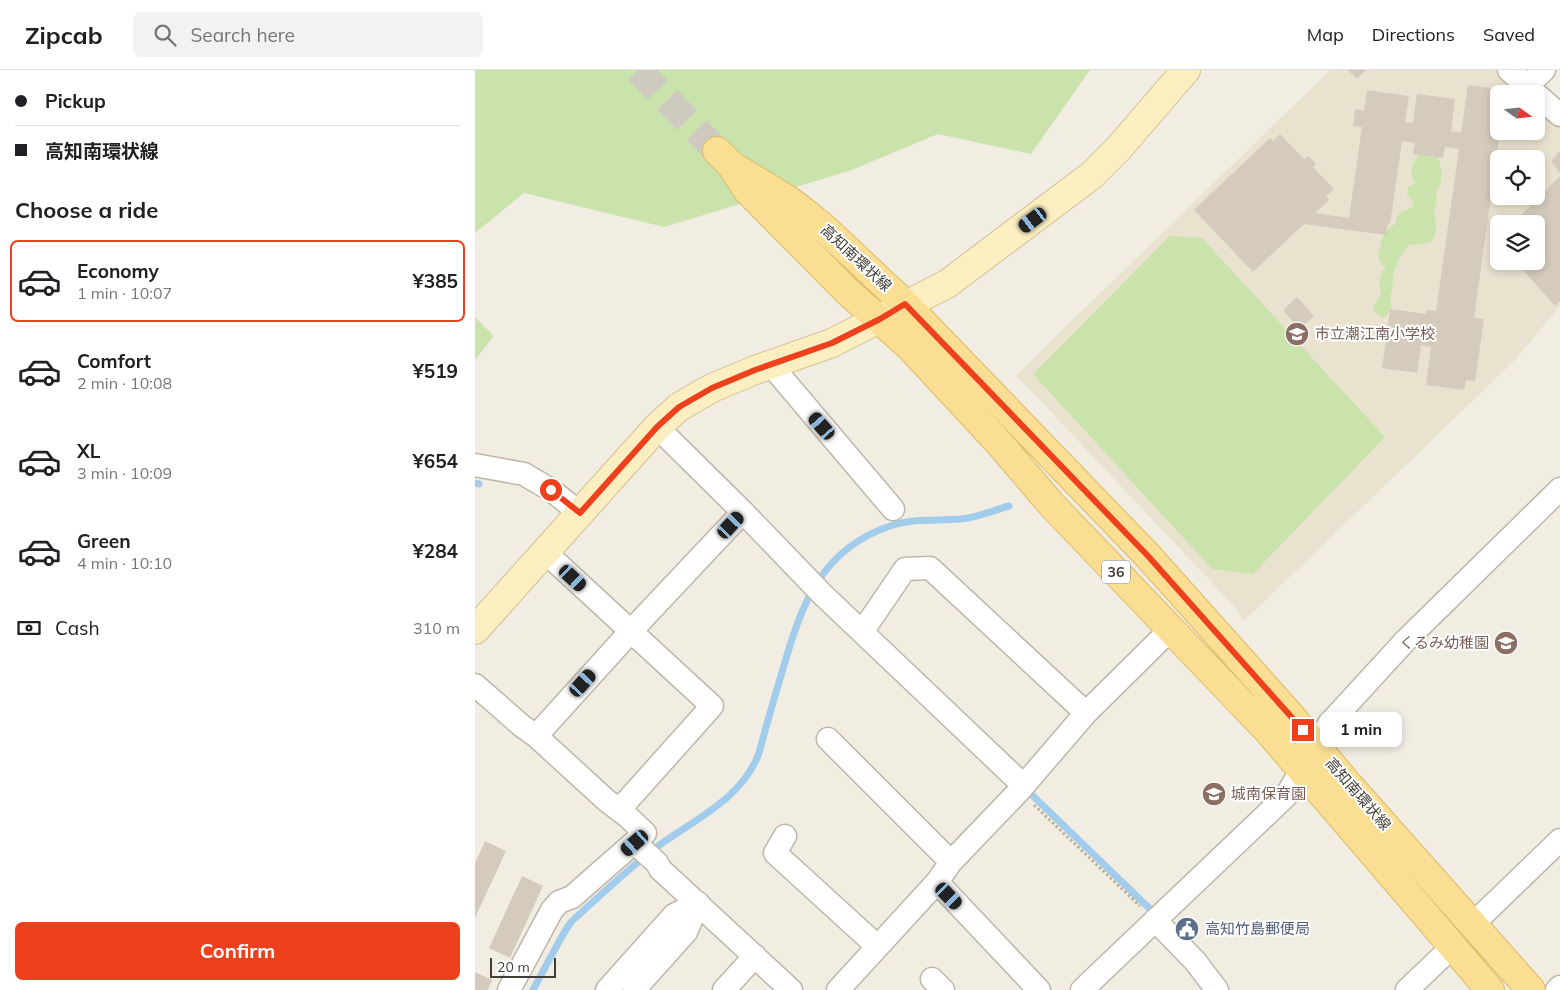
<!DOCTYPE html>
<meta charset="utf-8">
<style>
body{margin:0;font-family:Mulish,"Noto Sans JP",sans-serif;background:#f2f2f2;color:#202124;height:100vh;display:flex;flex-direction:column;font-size:19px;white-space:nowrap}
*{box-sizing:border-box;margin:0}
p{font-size:16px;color:#757577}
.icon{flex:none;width:28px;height:28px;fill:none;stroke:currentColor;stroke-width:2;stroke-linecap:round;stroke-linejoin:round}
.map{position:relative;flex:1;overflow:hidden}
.side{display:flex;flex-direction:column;background:#fff;width:475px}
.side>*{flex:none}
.banner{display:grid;align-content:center;height:110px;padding:0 15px;background:#fff}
.needle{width:32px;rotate:105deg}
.tools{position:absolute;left:1015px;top:15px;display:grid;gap:10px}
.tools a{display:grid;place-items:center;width:55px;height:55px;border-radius:8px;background:#fff;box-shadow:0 2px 8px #0003;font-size:25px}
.scale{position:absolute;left:15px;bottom:12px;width:66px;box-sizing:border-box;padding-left:5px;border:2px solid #423d34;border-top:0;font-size:14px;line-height:18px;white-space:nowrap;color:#423d34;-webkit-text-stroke:4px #fff;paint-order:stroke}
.end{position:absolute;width:22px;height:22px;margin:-11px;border:6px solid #ee401d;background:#fff;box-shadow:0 0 0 2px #fff}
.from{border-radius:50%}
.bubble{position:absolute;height:35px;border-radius:8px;background:#fff;box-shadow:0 2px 8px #0003;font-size:16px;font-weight:700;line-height:35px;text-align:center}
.car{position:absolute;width:15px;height:30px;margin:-15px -8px;border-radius:6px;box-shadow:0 0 4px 1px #0007;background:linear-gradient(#222 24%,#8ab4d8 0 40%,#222 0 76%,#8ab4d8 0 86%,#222 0)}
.banner b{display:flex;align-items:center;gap:18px;height:48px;font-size:19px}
.banner b+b{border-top:1px solid #e0e0e0}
.banner i{width:12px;height:12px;background:#202124}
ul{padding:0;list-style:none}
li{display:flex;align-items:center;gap:15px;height:82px;margin:0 10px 8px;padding:0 5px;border:2px solid transparent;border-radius:8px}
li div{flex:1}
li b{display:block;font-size:19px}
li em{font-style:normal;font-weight:700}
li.on{border-color:#ee401d}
li>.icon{width:45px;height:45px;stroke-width:1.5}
h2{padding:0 15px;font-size:22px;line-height:60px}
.pay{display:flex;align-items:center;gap:12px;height:55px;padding:0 15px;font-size:19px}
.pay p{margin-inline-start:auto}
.action{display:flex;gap:10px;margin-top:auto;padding:10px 15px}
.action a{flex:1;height:58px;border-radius:8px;background:#ee401d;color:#fff;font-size:20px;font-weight:700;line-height:58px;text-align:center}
header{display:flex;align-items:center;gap:30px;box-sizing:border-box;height:70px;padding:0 25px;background:#fff;border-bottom:1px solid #e0e0e0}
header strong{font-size:24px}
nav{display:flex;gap:28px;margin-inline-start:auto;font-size:18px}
.search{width:350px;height:45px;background:#f2f2f2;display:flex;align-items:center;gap:12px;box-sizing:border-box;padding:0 18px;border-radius:8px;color:#757577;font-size:19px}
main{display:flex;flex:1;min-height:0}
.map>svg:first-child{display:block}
</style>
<header>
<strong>Zipcab</strong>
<div class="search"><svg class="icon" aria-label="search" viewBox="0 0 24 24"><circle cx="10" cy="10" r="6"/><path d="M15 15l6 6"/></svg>Search here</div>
<nav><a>Map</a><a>Directions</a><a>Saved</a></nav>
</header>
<main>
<section class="side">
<div class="banner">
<b><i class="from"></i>Pickup</b>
<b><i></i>高知南環状線</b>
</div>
<h2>Choose a ride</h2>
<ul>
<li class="on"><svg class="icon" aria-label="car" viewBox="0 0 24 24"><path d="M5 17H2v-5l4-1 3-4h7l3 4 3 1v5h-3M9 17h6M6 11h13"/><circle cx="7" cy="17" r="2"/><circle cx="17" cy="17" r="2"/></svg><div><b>Economy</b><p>1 min · 10:07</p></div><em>¥385</em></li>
<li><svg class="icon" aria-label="car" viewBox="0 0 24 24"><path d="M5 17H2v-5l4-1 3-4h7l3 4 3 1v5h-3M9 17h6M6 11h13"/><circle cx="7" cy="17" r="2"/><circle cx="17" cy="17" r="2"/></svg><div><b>Comfort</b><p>2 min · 10:08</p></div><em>¥519</em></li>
<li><svg class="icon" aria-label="car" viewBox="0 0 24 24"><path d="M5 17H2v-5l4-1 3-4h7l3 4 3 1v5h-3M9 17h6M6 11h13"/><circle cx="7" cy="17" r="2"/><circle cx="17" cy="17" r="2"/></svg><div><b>XL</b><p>3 min · 10:09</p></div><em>¥654</em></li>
<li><svg class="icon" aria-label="car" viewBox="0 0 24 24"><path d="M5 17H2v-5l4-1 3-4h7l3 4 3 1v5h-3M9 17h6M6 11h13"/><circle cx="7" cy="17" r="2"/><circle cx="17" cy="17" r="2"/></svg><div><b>Green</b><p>4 min · 10:10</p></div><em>¥284</em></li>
</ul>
<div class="pay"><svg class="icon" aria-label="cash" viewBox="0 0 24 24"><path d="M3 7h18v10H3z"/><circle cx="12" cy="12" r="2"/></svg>Cash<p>310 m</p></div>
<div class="action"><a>Confirm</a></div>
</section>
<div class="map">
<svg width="1085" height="920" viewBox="0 0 1085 920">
<rect width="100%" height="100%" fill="#f1ede3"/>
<!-- education -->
<path fill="#e9e2ce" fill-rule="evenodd" d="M855 0H1024L1051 24H1024V61H1061V33L1085 54V236L1038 292 769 551 756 533 541 305ZM1024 89H1061V126H1024ZM1024 154H1061V191H1024Z"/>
<!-- green -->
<path fill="#cae3ad" d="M0 0H615L556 84 463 64 374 101 189 157 49 123 0 163Z
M946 81 960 82C967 95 970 109 961 122L962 133 959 141 961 158 960 164 956 172 943 175 936 174C928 179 930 185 923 189 923 195 921 196 919 201 916 209 920 216 915 227 918 235 915 242 909 248L899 242 898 236 905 227 906 220 904 216 906 205 911 195H906L903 185 907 169 914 158 920 154 922 146 928 141 937 138 939 133 932 125 933 117 940 113C932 99 939 94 946 81Z
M695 166 727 168 910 367 778 504 737 499 558 304Z
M0 247 19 266 0 290Z"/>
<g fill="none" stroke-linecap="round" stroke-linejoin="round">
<!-- stream -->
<path stroke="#a1cceb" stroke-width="7" d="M0 413 4 414
M557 725 674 838
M58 920 87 866 96 852C123 827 150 802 179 779 216 751 267 730 284 683 291 656 299 629 307 602 326 536 345 478 418 455 441 448 463 451 486 449 502 448 519 440 534 436"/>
</g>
<!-- building -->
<path fill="#d4cbbc" d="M873 0H891L882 9Z
M993 15 1030 20V24H1024L1025 61 999 248 1009 249 1000 311 991 310 989 320 951 315 956 277 946 275 942 303 907 298 915 239 951 244V240L961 241 984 79 970 77 968 88 938 84 940 73 927 71 915 154 913 153 911 165 829 154 778 202 719 140 795 68 798 71 805 64 829 89 833 86 841 94 838 97 859 119 851 126 854 130 840 143 874 148 887 57 878 56 880 39 889 41 892 20 934 26 930 52 938 53 942 24 980 29 976 61 986 63Z
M1085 81V103L1076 91Z
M1085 106V231L1080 236 1040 191H1061V154H1037Z
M822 227 839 246 824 259 808 240Z
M10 771 31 781 0 848V793Z
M47 806 68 816 35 888 14 878Z
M0 902 17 910 13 920H0Z"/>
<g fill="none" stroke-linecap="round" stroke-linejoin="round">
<!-- primary-tunnel -->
<path stroke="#cecac0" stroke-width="28" stroke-dasharray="28 14" stroke-linecap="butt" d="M163 0 242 81"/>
<!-- street casing -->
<g stroke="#beb7a9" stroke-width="25">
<path id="street" d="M1034 0 1061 24
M1052 16 1069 0
M1061 24 1085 45
M296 295 418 439
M182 357 268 442 347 524 548 715
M0 395 49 404 76 420 105 443
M70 482 237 636 144 740
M387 562 430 499 455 498 611 643
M0 615 47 656 61 666 131 730 152 746 170 763 97 827 84 832 77 840 34 920
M61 666 156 561 268 442
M353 669 476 792
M310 766 300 783 402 876
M160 773 182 793 185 799 316 920
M462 812 564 920
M680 850 720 891 742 920
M998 854 1085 770
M457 909 468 920
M132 920 199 845 223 833
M159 920 211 862 223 833
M249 920 280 886
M363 920 462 812 476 792 544 721 611 643 696 559
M607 920 811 726 854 654 931 570 1085 419
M932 920 978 876
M1082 920 1085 917"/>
</g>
<!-- secondary casing -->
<g stroke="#cfc195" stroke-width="30">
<path id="secondary" d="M0 560 182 357 204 337 237 318 280 300 357 273 472 214 617 105 643 79 711 0"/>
</g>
<!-- primary casing -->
<g stroke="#dcbb65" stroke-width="30">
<path id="primary" d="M242 81 256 95 273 121 373 222 435 277 525 374 576 434 794 662 1015 920
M256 95 315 131 332 144 349 158 430 234 673 486 815 645 872 713 1056 920"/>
</g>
<!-- path -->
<path stroke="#bcb098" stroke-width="3" stroke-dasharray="2.5 2.5" stroke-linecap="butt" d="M559 735 665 836"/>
<!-- street -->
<use href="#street" stroke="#fff" stroke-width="22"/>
<!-- secondary -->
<use href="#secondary" stroke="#fbefc2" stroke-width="28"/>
<!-- primary -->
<use href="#primary" stroke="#f9de94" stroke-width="28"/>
</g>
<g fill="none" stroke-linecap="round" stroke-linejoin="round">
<!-- route -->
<path stroke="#ee401d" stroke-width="6" d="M76 420 105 443 182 357 204 337 237 318 280 300 357 273 405 249 430 234 673 486 828 660"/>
</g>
<!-- icons -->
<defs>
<g id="school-disc" transform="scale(1.25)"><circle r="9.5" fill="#8d6e63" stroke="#fff"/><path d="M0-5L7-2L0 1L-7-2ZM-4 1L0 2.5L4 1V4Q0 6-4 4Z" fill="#fff"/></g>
<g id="civic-disc" transform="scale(1.25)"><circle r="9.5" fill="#5c6f8a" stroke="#fff"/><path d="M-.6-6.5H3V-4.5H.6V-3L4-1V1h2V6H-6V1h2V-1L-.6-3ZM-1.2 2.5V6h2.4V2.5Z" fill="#fff"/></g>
</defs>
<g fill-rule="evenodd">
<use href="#school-disc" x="822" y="264"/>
<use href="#school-disc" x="1031" y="573"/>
<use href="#school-disc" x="739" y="724"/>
<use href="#civic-disc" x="712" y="859"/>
</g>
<g text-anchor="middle" stroke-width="4" stroke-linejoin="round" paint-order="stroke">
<!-- shield labels -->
<rect fill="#fff" stroke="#7b7771" stroke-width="1" x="627" y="490.5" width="28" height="23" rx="4"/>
<g font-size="14" font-weight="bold" fill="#423d34">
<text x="641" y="507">36</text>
</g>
<!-- street labels -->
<g font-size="15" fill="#423d34" stroke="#fff">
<text transform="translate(381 188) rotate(43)" y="5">高知南環状線</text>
<text transform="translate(883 724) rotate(49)" y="5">高知南環状線</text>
</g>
<!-- education labels -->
<g font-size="15" fill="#785e54" stroke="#fff" text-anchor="start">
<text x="840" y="269">市立潮江南小学校</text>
<text x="1014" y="578" text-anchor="end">くるみ幼稚園</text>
<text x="756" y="729">城南保育園</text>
</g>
<!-- service labels -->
<g font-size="15" fill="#4e5e75" stroke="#fff" text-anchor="start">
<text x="730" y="864">高知竹島郵便局</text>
</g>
</g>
</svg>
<div class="tools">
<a><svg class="needle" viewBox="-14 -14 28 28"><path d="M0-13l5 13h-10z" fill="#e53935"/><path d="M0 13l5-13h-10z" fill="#757577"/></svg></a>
<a><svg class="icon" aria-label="locate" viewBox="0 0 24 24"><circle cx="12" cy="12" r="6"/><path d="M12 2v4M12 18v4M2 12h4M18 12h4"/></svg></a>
<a><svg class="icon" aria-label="layers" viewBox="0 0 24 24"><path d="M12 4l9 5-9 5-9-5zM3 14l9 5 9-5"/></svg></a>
</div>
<div class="scale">20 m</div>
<i class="end from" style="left:76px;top:420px"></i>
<i class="end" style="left:828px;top:660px"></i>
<div class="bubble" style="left:845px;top:642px;width:82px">1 min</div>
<i class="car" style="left:558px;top:150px;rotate:233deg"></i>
<i class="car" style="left:347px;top:356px;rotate:319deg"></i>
<i class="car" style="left:256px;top:455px;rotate:43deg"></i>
<i class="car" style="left:98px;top:508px;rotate:133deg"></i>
<i class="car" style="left:108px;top:613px;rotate:42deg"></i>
<i class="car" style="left:160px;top:773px;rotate:229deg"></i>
<i class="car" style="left:474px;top:826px;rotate:136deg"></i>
</div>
</main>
